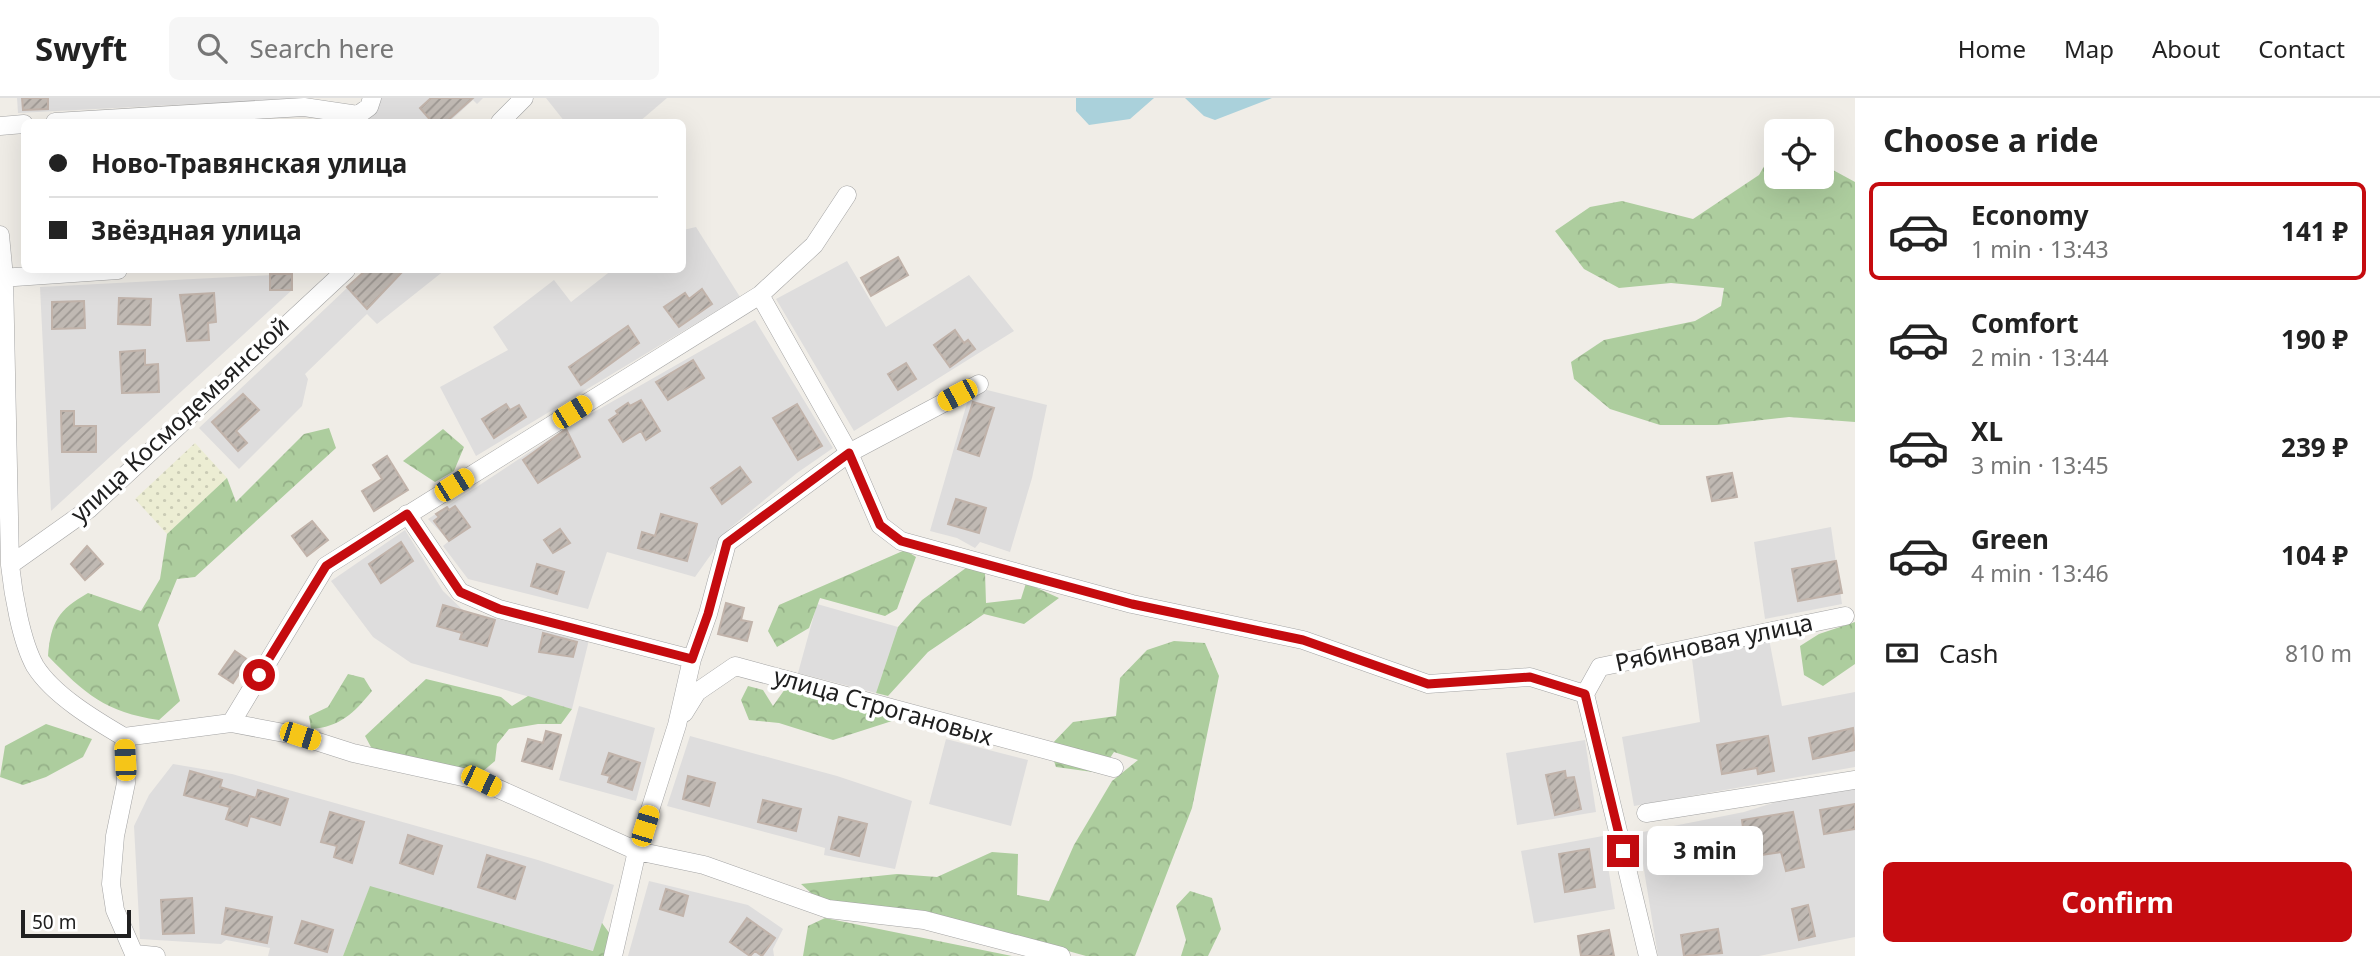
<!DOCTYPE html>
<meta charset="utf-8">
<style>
body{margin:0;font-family:"Noto Sans",sans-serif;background:#f6f6f6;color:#222;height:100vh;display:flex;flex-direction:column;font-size:26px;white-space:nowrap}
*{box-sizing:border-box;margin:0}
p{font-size:23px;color:#767676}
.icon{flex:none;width:38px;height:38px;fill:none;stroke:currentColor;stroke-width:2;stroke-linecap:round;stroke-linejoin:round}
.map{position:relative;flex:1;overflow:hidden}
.details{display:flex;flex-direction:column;background:#fff;width:525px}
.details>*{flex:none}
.top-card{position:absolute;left:21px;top:21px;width:665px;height:154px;border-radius:10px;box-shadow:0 7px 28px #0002;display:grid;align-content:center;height:154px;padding:0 28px;background:#fff}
.tools{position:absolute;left:1764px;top:21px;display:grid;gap:14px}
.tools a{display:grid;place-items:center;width:70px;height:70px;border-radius:10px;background:#fff;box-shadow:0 7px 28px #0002;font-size:35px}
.scale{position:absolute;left:21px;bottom:18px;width:110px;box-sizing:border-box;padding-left:7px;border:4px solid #202020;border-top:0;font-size:19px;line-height:24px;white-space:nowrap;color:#202020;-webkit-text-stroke:5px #fff;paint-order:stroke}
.end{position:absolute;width:32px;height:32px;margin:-16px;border:9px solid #c50b0f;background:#fff;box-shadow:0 0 0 4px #fff}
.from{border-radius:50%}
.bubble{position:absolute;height:49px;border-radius:10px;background:#fff;box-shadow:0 7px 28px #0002;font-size:23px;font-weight:700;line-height:49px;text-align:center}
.car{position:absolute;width:21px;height:42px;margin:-21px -10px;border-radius:9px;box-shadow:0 0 5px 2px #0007;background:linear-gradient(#f5c518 24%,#345 0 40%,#f5c518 0 76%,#345 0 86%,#f5c518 0)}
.top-card b{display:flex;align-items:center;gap:24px;height:66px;font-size:26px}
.top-card b+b{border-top:2px solid #e0e0e0}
.top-card i{width:18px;height:18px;background:#222}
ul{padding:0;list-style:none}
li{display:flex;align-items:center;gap:21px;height:98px;margin:0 14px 10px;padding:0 14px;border:4px solid transparent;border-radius:10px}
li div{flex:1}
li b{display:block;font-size:26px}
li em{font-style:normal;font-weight:700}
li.on{border-color:#c50b0f}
li>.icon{width:63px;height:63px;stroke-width:1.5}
h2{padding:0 28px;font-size:32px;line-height:84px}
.pay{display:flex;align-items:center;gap:18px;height:77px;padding:0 28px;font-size:26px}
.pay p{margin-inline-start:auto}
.button{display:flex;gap:14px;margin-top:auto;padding:14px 28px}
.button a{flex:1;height:80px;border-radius:10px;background:#c50b0f;color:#fff;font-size:28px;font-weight:700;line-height:80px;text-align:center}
header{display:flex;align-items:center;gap:42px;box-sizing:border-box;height:98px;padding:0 35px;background:#fff;border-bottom:2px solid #e0e0e0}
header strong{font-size:33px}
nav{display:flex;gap:38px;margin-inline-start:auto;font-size:24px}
.search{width:490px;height:63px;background:#f6f6f6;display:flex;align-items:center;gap:18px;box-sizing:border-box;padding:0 24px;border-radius:10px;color:#767676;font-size:26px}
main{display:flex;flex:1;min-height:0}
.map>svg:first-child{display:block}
</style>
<header>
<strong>Swyft</strong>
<div class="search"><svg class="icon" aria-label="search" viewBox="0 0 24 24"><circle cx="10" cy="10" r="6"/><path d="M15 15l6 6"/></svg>Search here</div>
<nav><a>Home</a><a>Map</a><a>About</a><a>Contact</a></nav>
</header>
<main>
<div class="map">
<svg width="1855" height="858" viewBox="0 0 1855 858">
<defs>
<pattern id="farmland-dots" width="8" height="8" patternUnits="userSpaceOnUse" patternTransform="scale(1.75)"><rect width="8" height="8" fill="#ecedd3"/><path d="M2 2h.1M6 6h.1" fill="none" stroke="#cacbb5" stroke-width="1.8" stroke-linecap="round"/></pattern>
<pattern id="forest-crowns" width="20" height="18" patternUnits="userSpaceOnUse" patternTransform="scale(1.75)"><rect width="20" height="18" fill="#adcd9e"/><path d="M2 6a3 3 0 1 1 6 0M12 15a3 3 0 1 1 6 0" fill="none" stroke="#95b088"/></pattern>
<pattern id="building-hatch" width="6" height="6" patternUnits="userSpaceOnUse" patternTransform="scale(1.75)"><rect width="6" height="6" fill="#c0b9b3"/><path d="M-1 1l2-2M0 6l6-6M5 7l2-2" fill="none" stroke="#9c9691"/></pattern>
</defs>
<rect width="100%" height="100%" fill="#f0ede7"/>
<!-- residential -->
<path fill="#dedddd" d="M17 0H308L18 15Z
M376 0H483L477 6 473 2 449 24H315L316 21H367Z
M546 0H667L639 24H565Z
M696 129 740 199 476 358 440 289 508 252 493 229 554 182 571 204 612 172H682L683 132Z
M847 163 886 229 969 177 1014 233 854 333 776 201Z
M366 172H445L377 226 367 216 305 276 308 281 302 308 239 371 199 330Z
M292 176V192L51 413 40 189Z
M755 222 833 350 797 375 729 431 695 479 607 454 588 511 468 481 443 448 449 443 428 421 566 330Z
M983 291 1047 307 1032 380 1010 454 980 444 975 450 957 440 930 433 969 298Z
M1831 429 1842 506 1765 521 1754 444Z
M405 432 443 493 464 513 589 542 572 611 411 565 373 539 331 483Z
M817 506 898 529 876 595 798 575Z
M1769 541 1782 608 1855 594V669L1634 708 1622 639 1700 624 1691 553Z
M579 608 655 630 636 703 559 682Z
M690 638 837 678 912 703 895 771 824 757 825 750 667 708Z
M946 641 1028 662 1011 728 929 706Z
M1585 642 1596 714 1517 727 1506 655Z
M173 666 232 676 538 762 614 787 594 853 370 789 343 858H268L270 850 226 842 221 846 140 841 134 728 149 697Z
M1855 690V839L1759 858H1658L1638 735 1744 714 1795 698Z
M1603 738 1615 811 1534 825 1521 753Z
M649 783 748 807 783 831 773 851 774 858H628Z"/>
<!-- farmland -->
<path fill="url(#farmland-dots)" d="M195 345 227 380 167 436 135 401Z"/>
<!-- forest -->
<path fill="url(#forest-crowns)" d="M1776 48V79H1822V66L1855 84V324L1789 319 1717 327H1660L1610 311 1574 281 1571 264 1604 242 1695 223 1721 208 1724 190 1671 185 1619 190 1584 171 1555 133 1590 109 1622 103 1693 121 1759 77Z
M329 330 336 350 195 479 177 481 158 527 180 603 159 622C105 614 85 596 48 558 51 524 58 512 88 495L141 513 160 481 167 436 227 380 236 404 304 336Z
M443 331 464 349 454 373 435 384 403 363Z
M905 452 916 459 897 511 885 518 820 500 809 530 777 549 768 533 779 507Z
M970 467 985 474 986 505 1021 501 1026 485 1059 500 1024 526 984 516 928 554 888 598 876 595 898 529 922 502Z
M1855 524V566L1823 588 1804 577 1800 548 1819 536Z
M1174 543 1205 545 1219 578 1192 710 1135 858H1086L929 814 820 803 801 786 897 776 937 779 992 754 1018 756 1017 797 1049 803 1074 747 1112 683 1138 662 1114 654 1100 675 1056 669 1049 649 1073 624 1116 618 1120 580 1147 552Z
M348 576 364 580 372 593C354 615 340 629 311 631L309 618 328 609Z
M426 581 501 599 512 608 528 598 572 611 561 626H538L509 631 497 646 495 663 476 679 372 651 365 638Z
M748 588 763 592 773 608 785 591 894 618 892 623 833 642 779 625 749 622 741 602Z
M46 626 92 641 83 659 46 679 23 687 0 679 5 648Z
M370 788 593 853 602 825 610 836 605 858H343Z
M1190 793 1212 800 1221 831 1208 858H1181L1186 842 1176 808Z
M825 820 1012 858H803L808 828Z"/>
<!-- water -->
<path fill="#aad1db" d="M1076 0H1154L1130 21 1089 27 1076 13Z
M1185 0H1272L1215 22 1204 18Z"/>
<!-- building -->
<path fill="url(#building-hatch)" stroke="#c1b3aa" stroke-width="2" d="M22 0H48V11L23 12Z
M431 0H473L446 24H432L420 10Z
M898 159 908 177 871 198 861 180Z
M366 172H404L367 211 347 189Z
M270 176H292V192H270Z
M702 191 712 206 679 229 664 209 685 195 689 201Z
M214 195 216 224 208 225 209 242 187 243 180 197Z
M119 200 151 201 150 227 118 226Z
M84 203 85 230 52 231V204Z
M628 228 639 245 581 287 569 269Z
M955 232 964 245 968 242 975 251 950 269 934 247Z
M145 252V267L158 266 159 294 122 295 120 254Z
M693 262 704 280 668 302 656 284Z
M906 265 916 281 898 292 888 276Z
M243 296 259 312 236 333 247 345 238 353 212 324Z
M641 302 660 333 646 342 641 333 623 344 609 322 618 316 616 313 628 305 630 308Z
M973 304 994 310 979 358 958 351Z
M506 306 510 312 519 307 526 319 494 340 482 321Z
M797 306 822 348 798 362 773 320Z
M61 313H74V328H96V354H62Z
M566 331 580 359 538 385 523 362Z
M387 358 408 392 374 413 362 393 382 381 373 367Z
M740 369 751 384 722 406 711 390Z
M1732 375 1737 399 1712 403 1707 379Z
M956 401 986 410 979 435 948 426Z
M455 408 470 429 449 443 434 423 439 419 436 416 447 409 449 412Z
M661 416 697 426 687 463 638 450 642 434 655 438Z
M312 423 328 442 307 458 292 438Z
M560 431 570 445 553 455 544 442Z
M401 444 413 463 381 485 369 466Z
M87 448 103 466 85 482 71 466Z
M1836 463 1842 495 1798 503 1792 471Z
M537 466 564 474 557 496 531 488Z
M726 505 744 510 741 522 752 524 747 543 718 536Z
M443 507 495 522 487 548 460 541 462 535 437 528Z
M543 535 577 544 573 559 539 554Z
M235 553 248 562 233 585 219 576Z
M1853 630 1855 652 1813 661 1809 640Z
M546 633 561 637 552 671 522 663 528 641 543 645Z
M1768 638 1774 673 1758 676 1757 670 1722 676 1717 647Z
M609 655 640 665 632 692 608 684 610 678 602 676Z
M190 673 222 682 220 689 256 700 258 692 288 701 280 727 250 718 247 728 226 721 230 709 184 697Z
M1565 673 1566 680 1574 679 1581 711 1555 717 1546 677Z
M688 678 715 685 709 708 683 701Z
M763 702 801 711 796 733 758 724Z
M1855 706V731L1824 736 1820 712Z
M330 714 364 724 352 765 334 759 337 748 321 744Z
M1793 714 1804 769 1786 773 1781 754 1747 759 1742 722Z
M839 719 867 726 859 758 831 751Z
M408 737 442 748 433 776 400 765Z
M1589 751 1595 789 1565 794 1559 756Z
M487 757 525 769 515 801 478 789Z
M666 791 688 798 683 818 660 811Z
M192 800 194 835 163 836 161 802Z
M1808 807 1815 838 1799 842 1792 811Z
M226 810 272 819 267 845 222 836Z
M747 820 775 840 762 858 755 853 750 858 730 844Z
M302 823 333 832 327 854 295 845Z
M1718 831 1722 855 1684 858 1681 837Z
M1609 832 1614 858H1581L1578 838Z"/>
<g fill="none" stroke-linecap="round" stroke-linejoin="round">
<!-- street casing -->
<g stroke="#a4a4a4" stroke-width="19">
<path id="street" d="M55 24 304 9 358 17 369 9 372 0
M500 24 524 0
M0 28 24 26
M0 137 4 179 10 467C13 495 21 543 35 568 53 597 95 622 124 639L126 685 115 738 111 786 115 812 135 858
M0 180 118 172
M760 197 849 355 880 427 901 443 1132 506 1303 542 1428 586 1530 579 1585 596 1600 569 1845 518
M407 416 460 494 499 511 692 561
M10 467 89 411 346 172
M1585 596 1648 858
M684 615 697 594 735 568 1114 670
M231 625 326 468 760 197 814 147 847 97
M124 639 231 625 300 638 353 655 481 683 637 753 704 767 828 811 924 822 1061 858
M1646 715 1855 682
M135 856 156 858
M613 858 637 753 677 627 692 561 708 516 727 445 849 355 979 286"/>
</g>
<!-- street -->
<use href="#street" stroke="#fff" stroke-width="18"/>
</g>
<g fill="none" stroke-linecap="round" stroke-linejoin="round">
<!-- route -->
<path stroke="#c50b0f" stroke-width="9" d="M259 577 326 468 407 416 460 494 499 511 692 561 708 516 727 445 849 355 880 427 901 443 1132 506 1303 542 1428 586 1530 579 1585 596 1623 753"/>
</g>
<g text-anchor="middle" stroke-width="7" stroke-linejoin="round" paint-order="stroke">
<!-- street labels -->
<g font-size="24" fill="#202020" stroke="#fff">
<text transform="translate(180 322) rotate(-43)" y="8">улица Космодемьянской</text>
<text transform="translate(1714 545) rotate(-12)" y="8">Рябиновая улица</text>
<text transform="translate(883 609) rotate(16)" y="8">улица Строгановых</text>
</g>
</g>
</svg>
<div class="tools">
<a><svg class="icon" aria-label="locate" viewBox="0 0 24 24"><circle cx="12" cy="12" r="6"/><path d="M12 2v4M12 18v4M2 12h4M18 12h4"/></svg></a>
</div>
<div class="scale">50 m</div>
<i class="end from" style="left:259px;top:577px"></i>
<i class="end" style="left:1623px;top:753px"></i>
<div class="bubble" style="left:1647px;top:728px;width:116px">3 min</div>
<i class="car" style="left:957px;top:297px;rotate:242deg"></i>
<i class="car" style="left:572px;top:314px;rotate:58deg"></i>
<i class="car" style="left:454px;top:387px;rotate:58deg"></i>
<i class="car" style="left:300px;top:638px;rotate:108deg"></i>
<i class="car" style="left:125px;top:662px;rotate:357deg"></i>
<i class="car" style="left:481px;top:683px;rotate:116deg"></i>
<i class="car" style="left:645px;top:728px;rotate:17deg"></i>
<div class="top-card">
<b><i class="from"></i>Ново-Травянская улица</b>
<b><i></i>Звёздная улица</b>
</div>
</div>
<section class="details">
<h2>Choose a ride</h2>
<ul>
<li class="on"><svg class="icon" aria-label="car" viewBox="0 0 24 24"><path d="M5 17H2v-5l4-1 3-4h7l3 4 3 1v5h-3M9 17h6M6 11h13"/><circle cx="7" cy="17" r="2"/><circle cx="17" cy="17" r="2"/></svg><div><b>Economy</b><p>1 min · 13:43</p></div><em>141 ₽</em></li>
<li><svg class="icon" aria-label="car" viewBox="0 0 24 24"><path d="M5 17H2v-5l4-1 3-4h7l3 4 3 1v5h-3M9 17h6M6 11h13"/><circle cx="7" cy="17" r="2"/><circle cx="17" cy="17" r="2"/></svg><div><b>Comfort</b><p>2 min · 13:44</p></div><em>190 ₽</em></li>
<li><svg class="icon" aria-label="car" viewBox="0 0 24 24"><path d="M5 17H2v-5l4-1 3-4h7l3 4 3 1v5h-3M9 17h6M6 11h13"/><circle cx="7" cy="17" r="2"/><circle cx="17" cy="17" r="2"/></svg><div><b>XL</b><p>3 min · 13:45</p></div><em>239 ₽</em></li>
<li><svg class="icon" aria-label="car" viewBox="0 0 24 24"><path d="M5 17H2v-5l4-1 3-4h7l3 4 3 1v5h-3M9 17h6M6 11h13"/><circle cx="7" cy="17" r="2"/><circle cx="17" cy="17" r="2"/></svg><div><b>Green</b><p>4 min · 13:46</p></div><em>104 ₽</em></li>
</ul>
<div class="pay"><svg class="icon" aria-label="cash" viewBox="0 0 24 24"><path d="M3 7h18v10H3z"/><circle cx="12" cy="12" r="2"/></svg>Cash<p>810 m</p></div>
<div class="button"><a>Confirm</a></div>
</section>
</main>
